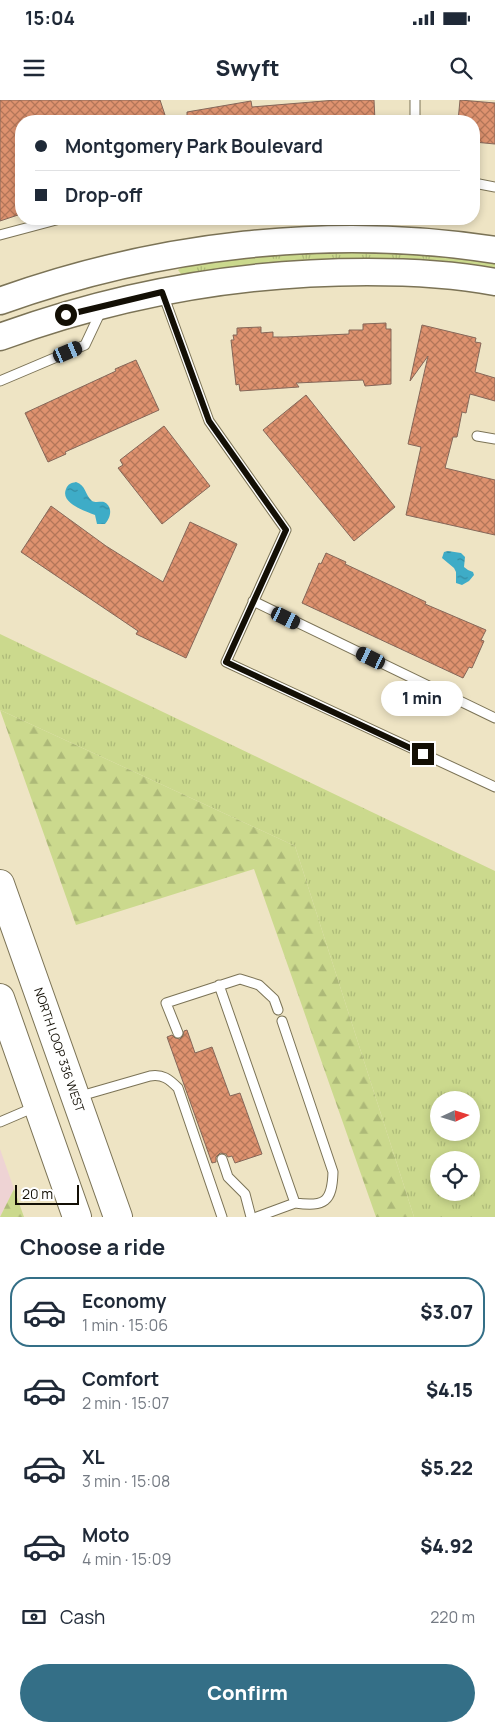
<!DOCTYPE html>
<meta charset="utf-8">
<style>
body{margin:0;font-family:Manrope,sans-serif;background:#f2f2f3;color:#1f2937;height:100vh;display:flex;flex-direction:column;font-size:19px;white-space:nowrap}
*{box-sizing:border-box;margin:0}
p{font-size:16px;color:#747a83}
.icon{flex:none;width:28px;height:28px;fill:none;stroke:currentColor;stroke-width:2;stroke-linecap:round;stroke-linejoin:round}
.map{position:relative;height:1117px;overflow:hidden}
.side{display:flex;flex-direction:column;background:#fff;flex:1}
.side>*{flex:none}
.hud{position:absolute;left:15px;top:15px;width:465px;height:110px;border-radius:20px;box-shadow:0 2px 8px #0003;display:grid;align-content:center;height:110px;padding:0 20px;background:#fff}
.needle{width:32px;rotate:86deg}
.buttons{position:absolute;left:430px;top:991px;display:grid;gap:10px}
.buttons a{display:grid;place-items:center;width:50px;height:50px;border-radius:50%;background:#fff;box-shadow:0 2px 8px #0003;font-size:25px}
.scale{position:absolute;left:15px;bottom:12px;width:64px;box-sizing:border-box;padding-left:5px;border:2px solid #130f05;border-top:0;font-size:14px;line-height:18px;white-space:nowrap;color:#130f05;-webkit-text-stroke:4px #fff;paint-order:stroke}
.end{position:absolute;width:22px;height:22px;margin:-11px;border:6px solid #130f05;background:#fff;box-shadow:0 0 0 2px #fff}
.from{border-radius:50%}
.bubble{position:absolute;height:35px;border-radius:18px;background:#fff;box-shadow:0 2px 8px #0003;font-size:16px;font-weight:800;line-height:35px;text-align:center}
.car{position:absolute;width:15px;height:30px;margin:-15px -8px;border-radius:6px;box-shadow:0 0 4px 1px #0007;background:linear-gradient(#222 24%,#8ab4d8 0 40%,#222 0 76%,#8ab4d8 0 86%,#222 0)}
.hud b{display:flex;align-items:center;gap:18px;height:48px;font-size:19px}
.hud b+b{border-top:1px solid #e0e1e3}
.hud i{width:12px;height:12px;background:#1f2937}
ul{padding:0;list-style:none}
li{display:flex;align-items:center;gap:15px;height:70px;margin:0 10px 8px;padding:0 10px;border:2px solid transparent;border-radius:20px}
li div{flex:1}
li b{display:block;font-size:19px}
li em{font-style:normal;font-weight:800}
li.on{border-color:#346f87}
li>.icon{width:45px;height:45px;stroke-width:1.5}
h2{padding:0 20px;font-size:22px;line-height:60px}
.pay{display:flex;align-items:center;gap:12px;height:55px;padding:0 20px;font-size:19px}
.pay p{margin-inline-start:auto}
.button{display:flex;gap:10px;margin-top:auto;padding:10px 20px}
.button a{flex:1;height:58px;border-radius:30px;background:#346f87;color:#fff;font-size:20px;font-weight:800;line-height:58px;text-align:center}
.status{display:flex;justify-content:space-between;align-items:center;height:35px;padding:0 25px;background:#fff;direction:ltr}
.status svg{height:14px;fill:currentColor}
header{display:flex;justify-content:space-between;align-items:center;height:65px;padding:0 20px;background:#fff;font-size:22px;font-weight:800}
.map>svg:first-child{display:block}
</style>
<div class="status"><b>15:04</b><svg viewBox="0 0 49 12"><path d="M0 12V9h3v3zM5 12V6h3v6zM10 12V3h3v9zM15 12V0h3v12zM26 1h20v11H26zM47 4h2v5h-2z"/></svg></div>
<header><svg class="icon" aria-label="menu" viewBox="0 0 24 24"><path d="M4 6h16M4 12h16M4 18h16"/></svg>Swyft<svg class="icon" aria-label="search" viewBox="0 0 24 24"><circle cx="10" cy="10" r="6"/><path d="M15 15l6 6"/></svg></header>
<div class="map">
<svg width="495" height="1117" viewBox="0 0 495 1117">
<defs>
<pattern id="grass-tufts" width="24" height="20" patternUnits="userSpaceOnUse" patternTransform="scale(1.25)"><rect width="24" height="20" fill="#cbd98d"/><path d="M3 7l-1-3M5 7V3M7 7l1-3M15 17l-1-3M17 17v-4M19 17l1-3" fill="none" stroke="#adb978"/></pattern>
<pattern id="forest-firs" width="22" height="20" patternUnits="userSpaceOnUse" patternTransform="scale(1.25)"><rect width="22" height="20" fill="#cbd98d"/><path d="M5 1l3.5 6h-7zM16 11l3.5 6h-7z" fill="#adb978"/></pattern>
<pattern id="water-ripples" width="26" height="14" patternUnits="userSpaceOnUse" patternTransform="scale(1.25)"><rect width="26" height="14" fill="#3eacc7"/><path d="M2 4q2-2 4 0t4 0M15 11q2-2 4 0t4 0" fill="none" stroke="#338aa0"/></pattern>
<pattern id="building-cross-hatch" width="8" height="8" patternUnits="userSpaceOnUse" patternTransform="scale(1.25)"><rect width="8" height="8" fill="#de926f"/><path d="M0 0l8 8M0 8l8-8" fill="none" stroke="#b37659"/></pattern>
</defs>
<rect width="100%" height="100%" fill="#eee4c4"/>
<!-- education -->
<path fill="#eed3d4" d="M0 1049 14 1089 0 1117Z"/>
<!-- grass -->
<path fill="url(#grass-tufts)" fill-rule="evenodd" d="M372 151 454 157 495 164V176L286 164 181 174 178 170 184 166 284 152Z
M0 534 495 771V1117H414L295 746 0 610ZM439 1000H471V1032H439ZM439 1060H471V1092H439Z"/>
<!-- forest -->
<path fill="url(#forest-firs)" d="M0 610 295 746 414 1117H376L254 769 76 825Z
M14 1089 24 1117H0Z"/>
<!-- water -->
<path fill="url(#water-ripples)" d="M76 382C86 385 85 395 92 401 96 403 101 401 104 402 114 407 110 419 105 424H97L95 415C85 411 60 403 66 389 68 384 71 383 76 382Z
M448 451 461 453 465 457 464 467 468 470 473 472 474 475 469 481 462 485 456 483V472L454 468 442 458 444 452Z"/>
<!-- building -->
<path fill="url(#building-cross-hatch)" stroke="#856759" d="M0 0H160L167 21H21V114L0 121Z
M336 0H374L375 21H187V12L251 1 252 7Z
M460 0 495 3V44L474 42V21H458Z
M386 223V229H391V284L365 286 363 280 296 283 299 287 240 291 239 284 236 285 231 240H234L233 235H237V228L261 227V233L273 232V237H285L349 234V230H363V224Z
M422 225 476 238 475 242 481 243 475 272 495 278V301L470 294 466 313 462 312 457 337H453L445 368 495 380V435L406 415 421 347 408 344 428 256 410 281Z
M136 260 159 310 65 352 66 354 48 362 25 313 116 271 115 269Z
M306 295 395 407 354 441 263 330Z
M164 326 210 386 162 424 118 368 123 365 120 360Z
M51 406 106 446 163 482 190 422 237 444 186 558 136 534 138 531 21 452Z
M326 453 346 462 345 464 426 502 425 504 486 530 481 540 484 541 472 568 469 567 463 578 302 503 319 463 321 464Z
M187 930 195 953 212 947 230 996 240 993 262 1054 235 1063 232 1056 228 1057 226 1054 220 1053 216 1057V1062L212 1063 167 937 172 935 175 938 180 939 183 936 184 931Z"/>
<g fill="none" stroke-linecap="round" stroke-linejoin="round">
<!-- lane casing -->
<g stroke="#7b7356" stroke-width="11">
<path id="lane" d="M415 0V21
M474 83 495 87
M0 135 60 119
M163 194 209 321 286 430 226 562 495 687
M0 281 85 245 101 211
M477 336 495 339
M253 501 495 618
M219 885 295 1103 257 1117
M282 921 333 1072C332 1102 325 1107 295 1103
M178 933 166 903 240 879 259 885 274 899 278 910
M77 997 150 976C163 974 169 979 178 988L222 1117
M0 1022 35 1007
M222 1059 228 1077 245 1094 251 1117"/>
</g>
<!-- secondary casing -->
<g stroke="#7b7356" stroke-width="29">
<path id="secondary" d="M0 201C156 145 331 124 495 150
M0 237C118 194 242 172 367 172 410 172 453 174 495 182"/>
</g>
<!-- primary casing -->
<g stroke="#7b7356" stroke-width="30">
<path id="primary" d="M0 784 118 1117
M0 898 77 1117"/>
</g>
<!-- lane -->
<use href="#lane" stroke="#fff" stroke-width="9"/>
<!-- secondary -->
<use href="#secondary" stroke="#fff" stroke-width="26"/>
<!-- primary -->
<use href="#primary" stroke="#fff" stroke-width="28"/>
</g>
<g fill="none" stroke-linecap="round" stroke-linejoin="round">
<!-- route -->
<path stroke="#130f05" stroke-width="6" d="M66 215 162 192 209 321 286 430 226 562 423 654"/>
</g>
<g text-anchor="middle" stroke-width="5" stroke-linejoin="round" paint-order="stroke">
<!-- street labels -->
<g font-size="12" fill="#130f05" stroke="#fff">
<text transform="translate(59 950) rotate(71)" y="4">NORTH LOOP 336 WEST</text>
</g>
</g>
</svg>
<div class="buttons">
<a><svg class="needle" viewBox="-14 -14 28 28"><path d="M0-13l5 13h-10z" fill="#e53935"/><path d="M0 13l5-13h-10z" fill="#747a83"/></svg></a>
<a><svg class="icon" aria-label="locate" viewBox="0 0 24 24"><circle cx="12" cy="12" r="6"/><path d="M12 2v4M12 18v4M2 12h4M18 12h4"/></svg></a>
</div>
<div class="scale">20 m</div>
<i class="end from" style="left:66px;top:215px"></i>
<i class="end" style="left:423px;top:654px"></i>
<div class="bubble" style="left:381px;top:581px;width:82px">1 min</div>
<i class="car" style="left:68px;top:252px;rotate:67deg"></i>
<i class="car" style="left:286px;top:518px;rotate:116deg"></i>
<i class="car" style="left:371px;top:558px;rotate:296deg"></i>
<div class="hud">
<b><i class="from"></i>Montgomery Park Boulevard</b>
<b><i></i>Drop-off</b>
</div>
</div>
<section class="side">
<h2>Choose a ride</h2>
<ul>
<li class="on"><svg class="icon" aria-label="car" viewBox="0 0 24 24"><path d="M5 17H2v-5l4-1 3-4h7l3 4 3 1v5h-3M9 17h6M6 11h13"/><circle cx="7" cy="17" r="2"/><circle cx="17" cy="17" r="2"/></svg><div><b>Economy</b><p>1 min · 15:06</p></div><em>$3.07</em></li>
<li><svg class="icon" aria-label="car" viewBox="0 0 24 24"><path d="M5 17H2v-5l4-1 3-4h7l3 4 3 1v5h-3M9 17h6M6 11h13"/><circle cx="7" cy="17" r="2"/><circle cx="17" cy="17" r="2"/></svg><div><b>Comfort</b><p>2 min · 15:07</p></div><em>$4.15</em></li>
<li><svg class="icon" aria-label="car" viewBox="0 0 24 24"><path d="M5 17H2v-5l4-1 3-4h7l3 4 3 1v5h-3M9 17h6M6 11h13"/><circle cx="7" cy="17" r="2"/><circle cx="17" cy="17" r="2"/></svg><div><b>XL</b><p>3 min · 15:08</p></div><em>$5.22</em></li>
<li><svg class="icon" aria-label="car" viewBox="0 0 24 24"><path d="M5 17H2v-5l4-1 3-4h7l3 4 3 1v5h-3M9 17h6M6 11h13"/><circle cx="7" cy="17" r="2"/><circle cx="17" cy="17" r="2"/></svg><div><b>Moto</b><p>4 min · 15:09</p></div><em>$4.92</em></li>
</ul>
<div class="pay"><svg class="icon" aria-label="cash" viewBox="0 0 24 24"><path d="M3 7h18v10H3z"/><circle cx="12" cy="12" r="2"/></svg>Cash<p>220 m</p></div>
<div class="button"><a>Confirm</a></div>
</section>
